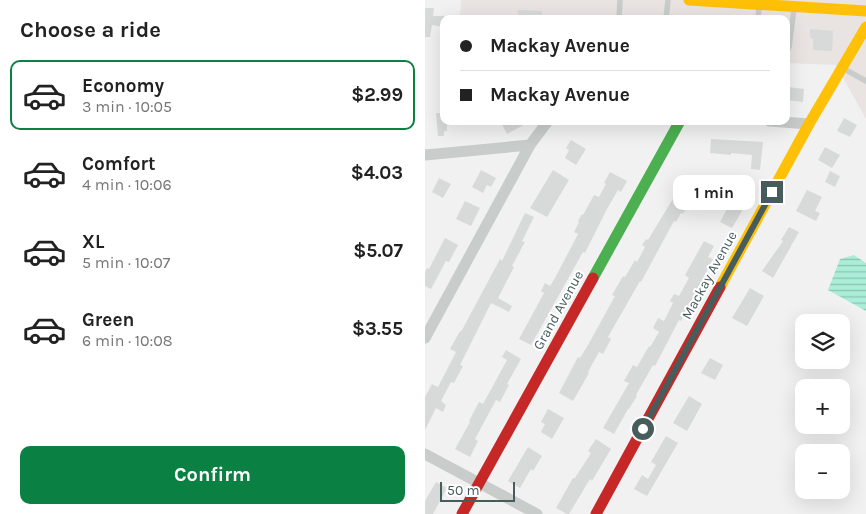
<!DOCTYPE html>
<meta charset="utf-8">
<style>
body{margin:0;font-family:Karla,sans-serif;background:#f2f2f2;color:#222;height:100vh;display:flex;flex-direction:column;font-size:19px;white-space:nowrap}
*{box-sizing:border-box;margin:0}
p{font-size:16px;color:#767676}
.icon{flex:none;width:28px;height:28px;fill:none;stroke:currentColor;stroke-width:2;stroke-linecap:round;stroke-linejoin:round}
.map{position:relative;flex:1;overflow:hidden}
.details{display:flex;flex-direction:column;background:#fff;width:425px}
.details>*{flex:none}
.hud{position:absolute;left:15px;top:15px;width:350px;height:110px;border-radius:10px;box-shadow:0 5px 20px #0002;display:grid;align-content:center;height:110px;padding:0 20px;background:#fff}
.controls{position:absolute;left:370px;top:314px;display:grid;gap:10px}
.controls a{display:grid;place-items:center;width:55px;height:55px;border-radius:10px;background:#fff;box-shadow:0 5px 20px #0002;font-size:25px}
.scale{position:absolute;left:15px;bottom:12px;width:75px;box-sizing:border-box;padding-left:5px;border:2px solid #475d5c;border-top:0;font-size:14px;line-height:18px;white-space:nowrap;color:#475d5c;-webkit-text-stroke:4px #fff;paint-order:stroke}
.end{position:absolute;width:22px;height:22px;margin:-11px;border:6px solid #475d5c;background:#fff;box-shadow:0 0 0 2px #fff}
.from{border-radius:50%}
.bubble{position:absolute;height:35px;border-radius:10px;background:#fff;box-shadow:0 5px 20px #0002;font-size:16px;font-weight:700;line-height:35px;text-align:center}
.hud b{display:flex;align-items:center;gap:18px;height:48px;font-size:19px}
.hud b+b{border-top:1px solid #e0e0e0}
.hud i{width:12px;height:12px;background:#222}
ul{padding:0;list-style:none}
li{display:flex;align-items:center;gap:15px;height:70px;margin:0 10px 8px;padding:0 10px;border:2px solid transparent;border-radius:10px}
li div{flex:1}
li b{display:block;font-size:19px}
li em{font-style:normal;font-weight:700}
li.on{border-color:#0b8043}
li>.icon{width:45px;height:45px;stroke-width:1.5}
h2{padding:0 20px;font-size:22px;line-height:60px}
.button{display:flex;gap:10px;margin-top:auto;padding:10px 20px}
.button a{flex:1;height:58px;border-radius:10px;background:#0b8043;color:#fff;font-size:20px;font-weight:700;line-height:58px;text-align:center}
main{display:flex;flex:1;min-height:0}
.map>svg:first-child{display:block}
</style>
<main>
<section class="details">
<h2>Choose a ride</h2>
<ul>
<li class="on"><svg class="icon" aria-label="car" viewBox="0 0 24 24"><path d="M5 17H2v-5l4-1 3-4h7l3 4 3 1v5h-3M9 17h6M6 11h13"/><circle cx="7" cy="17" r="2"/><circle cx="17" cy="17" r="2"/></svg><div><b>Economy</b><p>3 min · 10:05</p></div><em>$2.99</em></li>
<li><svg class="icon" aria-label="car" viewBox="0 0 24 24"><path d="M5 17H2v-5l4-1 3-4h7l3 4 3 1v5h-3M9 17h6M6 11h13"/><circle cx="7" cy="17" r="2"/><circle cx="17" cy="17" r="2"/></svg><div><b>Comfort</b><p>4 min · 10:06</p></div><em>$4.03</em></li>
<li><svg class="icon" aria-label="car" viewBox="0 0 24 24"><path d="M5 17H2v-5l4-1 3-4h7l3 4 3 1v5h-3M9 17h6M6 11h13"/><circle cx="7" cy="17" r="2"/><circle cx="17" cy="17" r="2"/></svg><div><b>XL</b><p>5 min · 10:07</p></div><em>$5.07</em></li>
<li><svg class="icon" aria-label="car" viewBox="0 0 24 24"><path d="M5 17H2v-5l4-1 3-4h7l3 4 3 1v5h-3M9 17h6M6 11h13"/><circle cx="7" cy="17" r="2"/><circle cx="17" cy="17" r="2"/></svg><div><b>Green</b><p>6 min · 10:08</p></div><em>$3.55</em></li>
</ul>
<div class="button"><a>Confirm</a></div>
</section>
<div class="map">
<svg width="441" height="514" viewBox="0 0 441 514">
<defs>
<pattern id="water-rules" width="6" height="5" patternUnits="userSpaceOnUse" patternTransform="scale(1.25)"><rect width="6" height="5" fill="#aaeed8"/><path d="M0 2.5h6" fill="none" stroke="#8cc4b2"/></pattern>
</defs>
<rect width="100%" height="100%" fill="#f1f1f1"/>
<!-- commercial -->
<path fill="#e9e3e1" d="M36 0H441V119L411 65 361 63V19H35Z"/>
<!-- water -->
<path fill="url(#water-rules)" d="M429 255 441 263V311L403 290 415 259Z"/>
<!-- building -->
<path fill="#d8dada" d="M0 8H9L8 16H19V27L7 25 5 37H0Z
M93 10 117 11V19H93Z
M385 29 408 31 407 51 388 50V38H385Z
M363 87 379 89 378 102 361 100Z
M11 113H19V121H22V131H19V136H13Z
M419 118 432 125 425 137 412 131Z
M75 121H106L82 134Z
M286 139 338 142 335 170 326 169 327 155 306 153V155L285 153Z
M146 140 161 149 151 165 140 158 144 150 141 148Z
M400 147 415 155 407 168 393 160Z
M56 170 71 178 66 187 62 185 58 193 47 187Z
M128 170 144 180 122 217 105 208Z
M405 171 415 176 410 187 400 182Z
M185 172 202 181 196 192 193 190 181 211 160 253 158 252 106 345 94 339 119 293 116 291 120 283 125 286 130 278 153 234 149 232 154 222 153 221 157 214 158 215 169 195 174 197 181 184 179 183Z
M14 178 26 184 18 198 7 192Z
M258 182 272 189 258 214 256 213 251 222 249 221 216 282 215 281 183 337 186 339 178 354 174 352 163 372 164 373 148 401 134 393 153 357 155 358 163 345 190 296 187 295 198 276 200 277 210 260 212 262 220 247 217 245 221 239 223 240Z
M312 190 325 197 307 228 295 222Z
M382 190 397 197 390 211 395 213 391 221 371 211Z
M40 201 55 208 46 226 31 219Z
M100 213 109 217 97 241 100 242 87 266 89 267 73 298 87 306 84 312 66 303 35 365 38 366 29 383 26 382 16 401 21 405 18 412 11 408 0 430V397L7 384 13 387 31 352 25 349 35 331 36 332 75 259 77 261Z
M364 227 374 232 348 278 337 271 358 241 356 240Z
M20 238 33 245 24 262 21 261 6 289 0 286V272L2 268 4 269Z
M279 241 289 246 283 257 288 259 256 321 254 320 230 366 228 365 211 395 212 396 204 409H203L189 434 178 428 204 383 199 381 208 365 212 367 224 346 225 347 234 332 228 328 233 318 239 321 248 303 245 301 249 294 254 296 264 278 260 275Z
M325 288 339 296 322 326 307 318Z
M81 350 96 359 82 384 84 385 75 402 71 400 50 439 53 441 45 457 30 449 45 422 44 421 54 402 58 404 82 360 77 357Z
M285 358 298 365 290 380 276 373Z
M264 396 277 404 262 431 248 423Z
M123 409 139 418 127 439 116 432 120 424 116 422Z
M241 436 253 443 222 496 209 489 217 475 223 479 231 465 226 462Z
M171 439 186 449 167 481 165 479 144 514H142L131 508 148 478H150L166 453 163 451Z
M103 447 117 456 108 471 106 469 95 488 83 481Z
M11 482 22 488 8 514H0V501Z"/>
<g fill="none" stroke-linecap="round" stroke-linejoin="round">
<!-- lane -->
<path stroke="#c8cdcc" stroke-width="5.5" d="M194 19 195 0
M241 19 243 0
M333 19 334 6
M361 54 364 47 369 9
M419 69 441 81"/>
<!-- street -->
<path stroke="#c8cdcc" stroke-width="11" d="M344 121 384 124
M0 155 105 145 123 121
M0 338 105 145
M0 454 112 514"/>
<!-- fast -->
<path stroke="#4caf50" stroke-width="11" d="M168 278 255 121"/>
<!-- slow -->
<path stroke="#ffc107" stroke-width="11" d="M264 0 441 11
M295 287 384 124 441 27"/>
<!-- jam -->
<path stroke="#c62828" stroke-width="11" d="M37 514 168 278
M171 514 295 287"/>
</g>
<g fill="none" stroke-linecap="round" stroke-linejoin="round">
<!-- route -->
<path stroke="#475d5c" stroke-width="6" d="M218 429 347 192"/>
</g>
<g text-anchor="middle" stroke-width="4" stroke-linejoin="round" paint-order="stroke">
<!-- street labels -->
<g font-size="14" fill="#475d5c" stroke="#fff">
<text transform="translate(284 275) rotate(-61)" y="5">Mackay Avenue</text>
<text transform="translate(133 310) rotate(-61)" y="5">Grand Avenue</text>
</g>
</g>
</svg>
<div class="controls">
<a><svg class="icon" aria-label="layers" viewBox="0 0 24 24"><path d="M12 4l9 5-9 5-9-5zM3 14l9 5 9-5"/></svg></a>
<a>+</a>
<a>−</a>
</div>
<div class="scale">50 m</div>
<i class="end from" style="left:218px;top:429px"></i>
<i class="end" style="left:347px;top:192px"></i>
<div class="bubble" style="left:248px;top:175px;width:82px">1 min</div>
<div class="hud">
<b><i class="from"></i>Mackay Avenue</b>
<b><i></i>Mackay Avenue</b>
</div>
</div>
</main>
